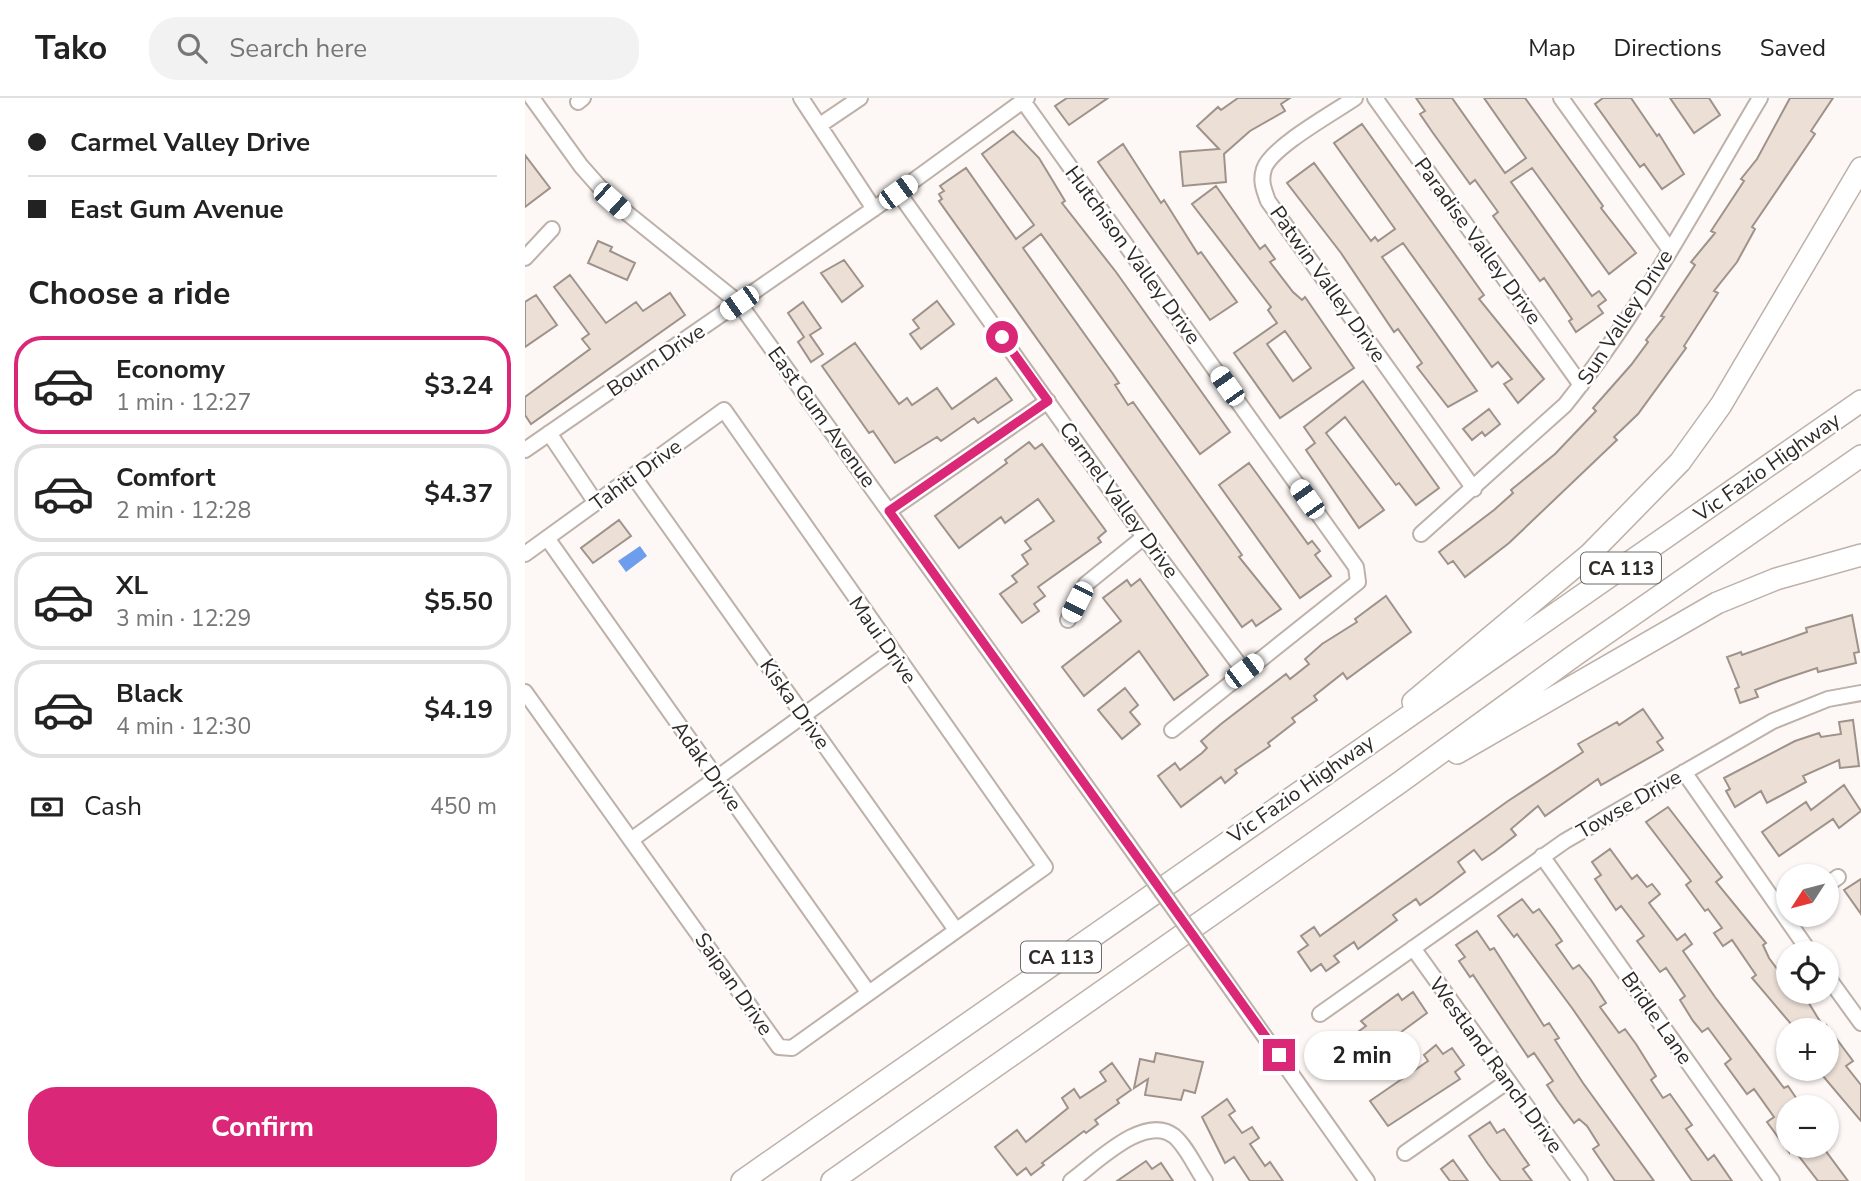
<!DOCTYPE html>
<meta charset="utf-8">
<style>
body{margin:0;font-family:"Nunito Sans",sans-serif;background:#f2f2f2;color:#222;height:100vh;display:flex;flex-direction:column;font-size:26px;white-space:nowrap}
*{box-sizing:border-box;margin:0}
p{font-size:23px;color:#767676}
.icon{flex:none;width:38px;height:38px;fill:none;stroke:currentColor;stroke-width:2;stroke-linecap:round;stroke-linejoin:round}
.map{position:relative;flex:1;overflow:hidden}
.sheet{display:flex;flex-direction:column;background:#fff;width:525px}
.sheet>*{flex:none}
.banner{display:grid;align-content:center;height:154px;padding:0 28px;background:#fff}
.needle{width:46px;rotate:234deg}
.controls{position:absolute;left:1251px;top:766px;display:grid;gap:14px}
.controls a{display:grid;place-items:center;width:63px;height:63px;border-radius:50%;background:#fff;box-shadow:0 2px 5px #0004;font-size:35px}
.end{position:absolute;width:32px;height:32px;margin:-16px;border:9px solid #db2777;background:#fff;box-shadow:0 0 0 4px #fff}
.from{border-radius:50%}
.bubble{position:absolute;height:49px;border-radius:24px;background:#fff;box-shadow:0 2px 5px #0004;font-size:23px;font-weight:700;line-height:49px;text-align:center}
.car{position:absolute;width:21px;height:42px;margin:-21px -10px;border-radius:9px;box-shadow:0 0 5px 2px #0007;background:linear-gradient(#fff 24%,#345 0 40%,#fff 0 76%,#345 0 86%,#fff 0)}
.banner b{display:flex;align-items:center;gap:24px;height:66px;font-size:26px}
.banner b+b{border-top:2px solid #e0e0e0}
.banner i{width:18px;height:18px;background:#222}
ul{padding:0;list-style:none}
li{display:flex;align-items:center;gap:21px;height:98px;margin:0 14px 10px;padding:0 14px;border:4px solid #e0e0e0;border-radius:28px}
li div{flex:1}
li b{display:block;font-size:26px}
li em{font-style:normal;font-weight:700}
li.on{border-color:#db2777}
li>.icon{width:63px;height:63px;stroke-width:1.5}
h2{padding:0 28px;font-size:32px;line-height:84px}
.pay{display:flex;align-items:center;gap:18px;height:77px;padding:0 28px;font-size:26px}
.pay p{margin-inline-start:auto}
.cta{display:flex;gap:14px;margin-top:auto;padding:14px 28px}
.cta a{flex:1;height:80px;border-radius:28px;background:#db2777;color:#fff;font-size:28px;font-weight:700;line-height:80px;text-align:center}
header{display:flex;align-items:center;gap:42px;box-sizing:border-box;height:98px;padding:0 35px;background:#fff;border-bottom:2px solid #e0e0e0}
header strong{font-size:33px}
nav{display:flex;gap:38px;margin-inline-start:auto;font-size:24px}
.search{width:490px;height:63px;background:#f2f2f2;display:flex;align-items:center;gap:18px;box-sizing:border-box;padding:0 24px;border-radius:28px;color:#767676;font-size:26px}
main{display:flex;flex:1;min-height:0}
.map>svg:first-child{display:block}
</style>
<header>
<strong>Tako</strong>
<div class="search"><svg class="icon" aria-label="search" viewBox="0 0 24 24"><circle cx="10" cy="10" r="6"/><path d="M15 15l6 6"/></svg>Search here</div>
<nav><a>Map</a><a>Directions</a><a>Saved</a></nav>
</header>
<main>
<section class="sheet">
<div class="banner">
<b><i class="from"></i>Carmel Valley Drive</b>
<b><i></i>East Gum Avenue</b>
</div>
<h2>Choose a ride</h2>
<ul>
<li class="on"><svg class="icon" aria-label="car" viewBox="0 0 24 24"><path d="M5 17H2v-5l4-1 3-4h7l3 4 3 1v5h-3M9 17h6M6 11h13"/><circle cx="7" cy="17" r="2"/><circle cx="17" cy="17" r="2"/></svg><div><b>Economy</b><p>1 min · 12:27</p></div><em>$3.24</em></li>
<li><svg class="icon" aria-label="car" viewBox="0 0 24 24"><path d="M5 17H2v-5l4-1 3-4h7l3 4 3 1v5h-3M9 17h6M6 11h13"/><circle cx="7" cy="17" r="2"/><circle cx="17" cy="17" r="2"/></svg><div><b>Comfort</b><p>2 min · 12:28</p></div><em>$4.37</em></li>
<li><svg class="icon" aria-label="car" viewBox="0 0 24 24"><path d="M5 17H2v-5l4-1 3-4h7l3 4 3 1v5h-3M9 17h6M6 11h13"/><circle cx="7" cy="17" r="2"/><circle cx="17" cy="17" r="2"/></svg><div><b>XL</b><p>3 min · 12:29</p></div><em>$5.50</em></li>
<li><svg class="icon" aria-label="car" viewBox="0 0 24 24"><path d="M5 17H2v-5l4-1 3-4h7l3 4 3 1v5h-3M9 17h6M6 11h13"/><circle cx="7" cy="17" r="2"/><circle cx="17" cy="17" r="2"/></svg><div><b>Black</b><p>4 min · 12:30</p></div><em>$4.19</em></li>
</ul>
<div class="pay"><svg class="icon" aria-label="cash" viewBox="0 0 24 24"><path d="M3 7h18v10H3z"/><circle cx="12" cy="12" r="2"/></svg>Cash<p>450 m</p></div>
<div class="cta"><a>Confirm</a></div>
</section>
<div class="map">
<svg width="1336" height="1083" viewBox="0 0 1336 1083">
<rect width="100%" height="100%" fill="#fdf8f5"/>
<!-- water -->
<path fill="#6f9ded" d="M115 448 122 458 101 474 93 463Z"/>
<!-- building -->
<path fill="#ebdfd6" stroke="#9e928a" stroke-width="2" fill-rule="evenodd" d="M542 0H583L544 27 530 8Z
M713 0H765L756 6 760 13 725 33 699 56 701 84 658 88 655 54 694 51 672 28 693 9 696 12Z
M891 0H927L980 75 1001 60 959 0H1000L1063 87 1078 108 1076 110 1111 155 1084 176 1007 70 986 84 1067 198 1074 193 1081 202 1073 208 1078 215 1051 234 1044 223 1047 221 1019 180 1015 183 968 118 973 114 950 82 945 86 908 35 895 16 900 13Z
M1078 0H1106L1132 38 1134 36 1159 76 1137 91 1119 66 1115 69 1070 6Z
M1145 0H1184L1195 17 1169 35Z
M1265 0H1308L1286 33 1290 36 1227 129 1230 131 1212 164 1189 193 1193 195 1159 248 1161 250 1113 316 1089 339 1092 342 984 445 940 479 928 463 923 466 914 454 969 412 988 395 986 392 1030 356 1071 313 1068 310 1106 267 1123 244 1121 242 1139 219 1136 218 1170 167 1166 164 1190 135 1186 133 1219 83 1216 81 1232 61Z
M837 26 959 197 954 201 1019 281 993 305 979 286 987 281 973 264 967 269 878 145 857 159 952 293 923 309 892 269 897 265 873 231 869 234 816 155 762 85 789 65 846 143 850 139 853 143 870 131 809 45Z
M488 33 514 60 540 103 537 105 591 174 705 334 675 356 516 136 498 150 588 276 594 285 590 287 603 307 608 304 717 457 714 459 756 511 731 528 727 522 717 529 414 103 417 101 414 96 419 93 415 88 441 70 491 141 509 127 457 56Z
M598 46 636 105 639 102 673 156 676 154 712 204 685 222 573 64Z
M0 57 25 90 0 109Z
M691 88 735 151 740 147 750 161 745 164 768 194 777 202 780 199 829 270 755 320 709 255 752 225 743 212 746 209 667 106ZM760 233 786 270 768 283 742 246Z
M73 143 87 149 85 153 110 165 102 182 63 165Z
M319 162 338 188 317 204 296 175Z
M45 177 81 225 111 204 118 213 145 195 160 217 6 326 0 317V299L65 251 57 241 64 236 29 189Z
M11 197 32 227 0 249V204Z
M412 203 429 226 396 251 385 236 394 230 388 222Z
M278 204 296 230 285 237 298 256 286 264 273 244 279 239 263 215Z
M330 245 374 306 382 300 387 307 412 290 427 311 471 280 487 302 453 325 449 320 416 343 412 339 370 365 348 333 344 335 297 268Z
M838 283 914 390 891 407 874 385 871 387 820 319 801 335 859 412 834 430 781 352 790 345 779 329Z
M964 311 975 326 960 338 957 334 947 342 938 331Z
M504 344 510 351 517 346 581 433 573 440 576 444 513 489 520 498 509 506 514 513 497 525 475 496 492 484 487 478 503 466 497 457 506 451 500 443 529 423 513 401 480 425 476 419 434 450 410 418 482 365 480 362Z
M724 365 783 446 787 443 795 453 790 457 806 478 775 500 694 387Z
M94 422 106 438 68 465 56 450Z
M615 481 683 577 649 602 614 553 559 598 537 569 596 523 578 500 602 482 606 488Z
M861 498 886 534 822 581 818 575 789 598 792 602 767 620 770 624 743 645 745 648 710 672 712 675 700 685 696 679 656 709 633 678 650 665 655 672 677 655 682 650 676 643 696 626 761 576 765 581 784 566 780 561 797 546 832 524 830 521Z
M1327 517 1334 554 1329 555 1331 565 1293 574 1292 570 1256 582 1230 592 1233 599 1215 605 1210 591 1214 589 1202 559 1216 554 1217 557 1282 534 1281 530Z
M600 590 613 607 605 614 615 626 597 641 573 612Z
M1118 611 1138 640 1132 644 1138 652 1076 687 1073 681 1020 718 1013 708 986 731 991 737 969 754 957 762 949 752 933 764 940 774 908 798 895 807 891 801 868 817 872 822 833 851 829 844 809 858 814 864 801 873 796 866 786 873 773 854 783 847 776 838 789 829 795 838 983 703 1058 654 1053 646 1092 624 1094 627Z
M1328 622 1334 668 1315 670 1314 662 1278 678 1281 684 1242 705 1236 693 1210 709 1201 693 1205 691 1199 680 1270 643 1294 635 1296 639 1316 636 1314 624Z
M1319 687 1336 713 1314 730 1308 721 1254 758 1237 734 1281 704 1286 712Z
M1143 709 1197 779 1191 784 1241 845 1238 847 1244 860 1258 879 1264 875V894H1277L1301 933H1272L1227 880 1231 877 1207 842 1198 848 1189 835 1197 830 1183 811 1180 813 1161 787 1166 783 1121 724Z
M1085 751 1107 781 1112 777 1122 789 1127 786 1135 796 1124 805 1152 842 1160 836 1167 846 1158 853 1190 899 1259 990 1263 988 1278 1010H1264V1054L1242 1024 1249 1019 1229 991 1222 996 1200 966 1206 961 1183 930 1177 934 1168 923 1155 902 1160 898 1141 870 1135 874 1112 843 1119 838 1096 808 1091 812 1070 781 1076 777 1067 764Z
M1336 781V816L1319 792Z
M997 801 1008 815 1014 811 1028 830 1037 843 1031 847 1048 871 1054 867 1066 882 1081 905 1075 909 1094 935 1100 931 1111 946 1131 978 1126 982 1138 1000 1145 996 1167 1027 1161 1031 1183 1062 1189 1057 1207 1083H1167L1047 910 992 836 989 839 973 818Z
M952 833 965 852 969 850 1019 928 1024 925 1034 940 1030 942 1058 985 1129 1083H1090L1068 1051 1074 1047 1062 1028 1054 1021 1049 1025 1032 1002 1022 987 1028 983 1009 955 1003 959 948 877 945 879 934 863 940 859 931 847Z
M888 894 902 915 842 959 826 939 841 928 836 923 873 896 877 902Z
M1302 928 1328 963 1321 968 1336 987V1023L1292 971H1302Z
M911 947 918 956 927 950 939 967 930 974 935 981 863 1028 845 1003 903 963 899 957Z
M631 955 678 964 670 995 659 992 656 1002 620 997 623 981 609 990 615 961 629 964Z
M587 965 606 992 592 1002 594 1005 570 1022 573 1026 561 1035 559 1033 517 1065 519 1067 506 1077 501 1070 492 1077 470 1049 492 1032 501 1044 543 1010 537 1000 549 991 555 1000 581 983 575 974Z
M702 1001 710 1013 704 1017 717 1035 727 1029 734 1040 725 1046 740 1068 745 1064 758 1083H725L709 1059 700 1065 677 1019Z
M965 1024 972 1035 979 1031 1004 1067 998 1071 1007 1083H976L963 1066 944 1038Z
M1266 1048H1297L1323 1083H1293Z
M928 1062 943 1083H925L916 1071Z
M621 1063 627 1071 636 1065 648 1083H592Z"/>
<g fill="none" stroke-linecap="round" stroke-linejoin="round">
<!-- minor casing -->
<g stroke="#bdb1a9" stroke-width="18">
<path id="minor" d="M7 0 56 68 87 103 214 205 602 745
M276 0 349 111
M830 0C810 14 746 49 739 71 735 83 739 92 743 103L949 391
M850 0 1056 287
M1036 0 1145 152
M498 3 831 469 833 484 647 632
M53 4 58 0
M295 27 335 0
M373 94 619 439 719 573
M0 160 27 131
M24 335 71 405
M0 352 373 94 502 0
M109 379 431 832
M364 413 523 303
M896 436 1040 307C1116 212 1173 104 1235 0
M22 440 343 894
M0 456 199 312 520 769 267 950 254 949 0 594
M543 522 561 486 619 439
M1159 674 1286 856
M106 742 366 554
M1017 758 1247 1083
M1302 787 1313 779
M888 850 1055 1083
M694 874 842 1083
M1302 878 1336 925
M795 916 1040 743 1248 623 1303 601 1336 595
M880 1055 983 983
M546 1083C570 1066 619 1015 649 1038 662 1049 670 1069 680 1083"/>
</g>
<!-- highway casing -->
<g stroke="#bdb1a9" stroke-width="24">
<path id="highway" d="M888 604 1065 456 1155 364 1196 307 1336 70
M932 655 1192 505 1251 481 1336 457
M217 1083 1336 303
M307 1083 874 685 1050 557 1336 358"/>
</g>
<!-- minor -->
<use href="#minor" stroke="#fff" stroke-width="14"/>
<!-- highway -->
<use href="#highway" stroke="#fff" stroke-width="21"/>
<!-- minor-bridge casing -->
<g stroke="#bdb1a9" stroke-width="18" stroke-linecap="butt">
<path id="minor-bridge" d="M602 745 694 874"/>
</g>
<!-- minor-bridge -->
<use href="#minor-bridge" stroke="#fff" stroke-width="14"/>
</g>
<g fill="none" stroke-linecap="round" stroke-linejoin="round">
<!-- route -->
<path stroke="#db2777" stroke-width="9" d="M477 239 523 303 364 413 754 957"/>
</g>
<g text-anchor="middle" stroke-width="5" stroke-linejoin="round" paint-order="stroke">
<!-- shield labels -->
<g fill="#fff" stroke="#6d6a68" stroke-width="2">
<rect x="1056" y="454.5" width="80" height="31" rx="5"/>
<rect x="496" y="843.5" width="80" height="31" rx="5"/>
</g>
<g font-size="19" font-weight="bold" fill="#2f2a27">
<text x="1096" y="477">CA 113</text>
<text x="536" y="866">CA 113</text>
</g>
<!-- street labels -->
<g font-size="21" fill="#2f2a27" stroke="#fff">
<text transform="translate(953 143) rotate(54)" y="7">Paradise Valley Drive</text>
<text transform="translate(608 157) rotate(54)" y="7">Hutchison Valley Drive</text>
<text transform="translate(803 186) rotate(55)" y="7">Patwin Valley Drive</text>
<text transform="translate(1100 219) rotate(-57)" y="7">Sun Valley Drive</text>
<text transform="translate(131 262) rotate(-34)" y="7">Bourn Drive</text>
<text transform="translate(297 319) rotate(54)" y="7">East Gum Avenue</text>
<text transform="translate(1242 369) rotate(-35)" y="7">Vic Fazio Highway</text>
<text transform="translate(111 377) rotate(-36)" y="7">Tahiti Drive</text>
<text transform="translate(594 402) rotate(54)" y="7">Carmel Valley Drive</text>
<text transform="translate(358 542) rotate(55)" y="7">Maui Drive</text>
<text transform="translate(270 606) rotate(55)" y="7">Kiska Drive</text>
<text transform="translate(182 668) rotate(55)" y="7">Adak Drive</text>
<text transform="translate(776 691) rotate(-35)" y="7">Vic Fazio Highway</text>
<text transform="translate(1104 706) rotate(-30)" y="7">Towse Drive</text>
<text transform="translate(209 886) rotate(55)" y="7">Saipan Drive</text>
<text transform="translate(1132 920) rotate(55)" y="7">Bridle Lane</text>
<text transform="translate(971 967) rotate(54)" y="7">Westland Ranch Drive</text>
</g>
</g>
</svg>
<div class="controls">
<a><svg class="needle" viewBox="-14 -14 28 28"><path d="M0-13l5 13h-10z" fill="#e53935"/><path d="M0 13l5-13h-10z" fill="#767676"/></svg></a>
<a><svg class="icon" aria-label="locate" viewBox="0 0 24 24"><circle cx="12" cy="12" r="6"/><path d="M12 2v4M12 18v4M2 12h4M18 12h4"/></svg></a>
<a>+</a>
<a>−</a>
</div>
<i class="end from" style="left:477px;top:239px"></i>
<i class="end" style="left:754px;top:957px"></i>
<div class="bubble" style="left:779px;top:933px;width:116px">2 min</div>
<i class="car" style="left:373px;top:94px;rotate:54deg"></i>
<i class="car" style="left:87px;top:103px;rotate:132deg"></i>
<i class="car" style="left:214px;top:205px;rotate:235deg"></i>
<i class="car" style="left:702px;top:288px;rotate:325deg"></i>
<i class="car" style="left:782px;top:401px;rotate:325deg"></i>
<i class="car" style="left:552px;top:504px;rotate:207deg"></i>
<i class="car" style="left:719px;top:573px;rotate:53deg"></i>
</div>
</main>
